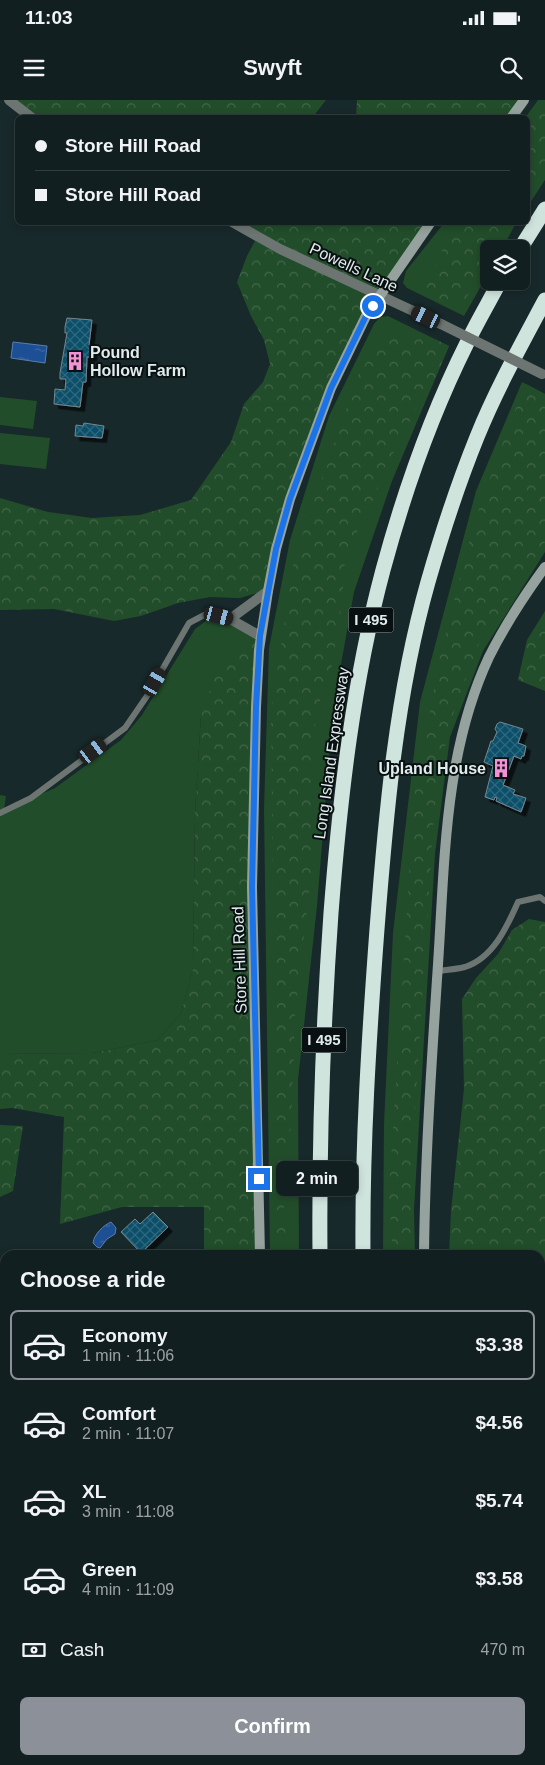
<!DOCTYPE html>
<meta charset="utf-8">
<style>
body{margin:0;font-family:Helvetica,sans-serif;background:#1f2c2d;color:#f1f3f6;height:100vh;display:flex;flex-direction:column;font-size:19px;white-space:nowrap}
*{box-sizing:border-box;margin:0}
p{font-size:16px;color:#9ca2a5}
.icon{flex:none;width:28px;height:28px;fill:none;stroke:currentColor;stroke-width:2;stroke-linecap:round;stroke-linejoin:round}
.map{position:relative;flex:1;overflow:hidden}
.drawer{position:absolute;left:0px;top:1150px;width:545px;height:515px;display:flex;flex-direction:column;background:#121f20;border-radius:15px 15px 0 0;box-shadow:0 2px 8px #0003,0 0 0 1px #313d3e}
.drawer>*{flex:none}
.hud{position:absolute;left:15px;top:15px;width:515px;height:110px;border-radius:8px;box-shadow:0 2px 8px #0003,0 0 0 1px #313d3e;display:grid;align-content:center;height:110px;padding:0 20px;background:#121f20}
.tools{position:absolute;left:480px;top:140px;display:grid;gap:10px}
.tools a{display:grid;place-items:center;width:50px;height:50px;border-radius:8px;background:#121f20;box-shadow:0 2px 8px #0003,0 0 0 1px #313d3e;font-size:25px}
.end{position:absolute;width:22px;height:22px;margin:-11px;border:6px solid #1a73e8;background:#fff;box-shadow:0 0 0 2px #fff}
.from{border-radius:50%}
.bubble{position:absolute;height:35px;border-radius:8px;background:#121f20;box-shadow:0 2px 8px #0003,0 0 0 1px #313d3e;font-size:16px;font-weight:700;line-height:35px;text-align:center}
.car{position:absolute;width:15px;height:30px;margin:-15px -8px;border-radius:6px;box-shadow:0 0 4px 1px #0007;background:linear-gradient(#222 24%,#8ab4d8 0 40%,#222 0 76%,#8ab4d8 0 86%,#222 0)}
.hud b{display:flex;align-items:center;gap:18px;height:48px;font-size:19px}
.hud b+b{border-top:1px solid #313d3e}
.hud i{width:12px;height:12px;background:#f1f3f6}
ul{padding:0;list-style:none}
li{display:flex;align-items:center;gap:15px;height:70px;margin:0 10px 8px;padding:0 10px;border:2px solid transparent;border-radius:8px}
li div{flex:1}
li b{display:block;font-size:19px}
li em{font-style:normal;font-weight:700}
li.active{border-color:#8c9099}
li>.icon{width:45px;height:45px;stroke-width:1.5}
h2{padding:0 20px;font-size:22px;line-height:60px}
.pay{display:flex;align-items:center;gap:12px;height:55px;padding:0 20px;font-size:19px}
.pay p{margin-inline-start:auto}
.primary-button{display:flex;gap:10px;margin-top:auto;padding:10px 20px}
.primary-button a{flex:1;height:58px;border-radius:8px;background:#8c9099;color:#fff;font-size:20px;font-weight:700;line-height:58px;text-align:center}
.status{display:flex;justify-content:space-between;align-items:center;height:35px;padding:0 25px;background:#121f20;direction:ltr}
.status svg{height:14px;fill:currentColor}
header{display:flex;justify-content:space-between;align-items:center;height:65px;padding:0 20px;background:#121f20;font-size:22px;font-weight:700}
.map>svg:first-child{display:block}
</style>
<div class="status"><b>11:03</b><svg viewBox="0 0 49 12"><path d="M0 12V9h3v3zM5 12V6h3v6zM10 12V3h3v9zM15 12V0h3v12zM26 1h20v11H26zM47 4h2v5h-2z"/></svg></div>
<header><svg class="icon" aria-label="menu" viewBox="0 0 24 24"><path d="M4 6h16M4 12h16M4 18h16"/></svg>Swyft<svg class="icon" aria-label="search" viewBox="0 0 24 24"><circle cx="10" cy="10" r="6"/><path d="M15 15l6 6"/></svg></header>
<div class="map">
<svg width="545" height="1665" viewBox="0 0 545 1665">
<defs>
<pattern id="forest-crowns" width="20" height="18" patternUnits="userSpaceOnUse" patternTransform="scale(1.25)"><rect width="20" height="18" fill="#224d2a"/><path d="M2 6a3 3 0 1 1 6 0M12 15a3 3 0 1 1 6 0" fill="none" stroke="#426749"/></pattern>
<pattern id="water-ripples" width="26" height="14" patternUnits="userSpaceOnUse" patternTransform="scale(1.25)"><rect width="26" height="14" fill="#1d4f95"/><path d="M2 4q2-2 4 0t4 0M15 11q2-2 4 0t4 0" fill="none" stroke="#3e68a4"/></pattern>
<pattern id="building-cross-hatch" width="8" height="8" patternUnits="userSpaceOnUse" patternTransform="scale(1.25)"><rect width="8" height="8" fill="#0b4f69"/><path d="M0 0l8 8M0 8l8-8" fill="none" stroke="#2e687f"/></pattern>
<filter id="shadow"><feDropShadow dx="4.5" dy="4.5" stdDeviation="0" flood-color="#0009"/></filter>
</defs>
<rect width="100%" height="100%" fill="#18292b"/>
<!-- green -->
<path fill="#224d2a" d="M538 0H545V80L528 106V18H525Z
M444 123H516L502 149H489V172L464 216 407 188 403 183 406 171Z
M388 216 449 246 392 381 354 492 333 609 317 806 298 980 299 1155H270L264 709 269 548 290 440 329 316 374 224 380 217Z
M522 282 545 294V452L483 551 450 637 435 754 414 1110 415 1155H383L384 1024 393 833 420 602 476 391Z
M0 297 37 301 33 329 0 325Z
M0 333 50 338 46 369 0 364Z
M210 518H218L260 536 249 543 201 615 195 714 193 868 181 913 158 940 92 953 0 954V695L6 696 4 710 55 688 121 640 142 615 195 529Z"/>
<!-- forest -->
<path fill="url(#forest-crowns)" d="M9 0H326L312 18 32 17Z
M357 0H524L511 17 356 18Z
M545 3V70L528 95V27Z
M232 123H431L400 165 331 287 264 491 240 498 210 497 178 503 141 516 114 521 54 509 0 510V398L48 412 92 418 140 415 191 400 231 342 244 304 263 282 270 264 264 240 251 216 237 182 247 156 257 137Z
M462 123H513L498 149H489V167L462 203C448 204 437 200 425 193V186L443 149Z
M395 238 435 239 449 246 432 286 424 289 404 334 384 368 376 394 361 423 345 459 342 502 331 571 316 611 312 675V765L295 915 291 1024 283 1092 287 1155H277L271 613 294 459 359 273 376 249Z
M526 284 545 294V442L477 547 448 629 434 712 413 1041 411 1155H393L389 1094 414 697 440 556 474 423 508 328Z
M545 511V591L518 580 527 540Z
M260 536 252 787 260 1155H204V1107H122L60 1124 64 1017 12 1008 0 1009V954L92 953 158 940 181 913 193 868 195 714 201 615 219 566 234 549Z
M529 819 545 822V1204L542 1220 540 1275V1155H449L451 1111 464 989 462 899 476 878 498 854 512 830Z
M0 1025 23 1026 13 1091 0 1097Z
M5 1190V1245L0 1247V1192Z
M0 1259 5 1264V1359L0 1352Z
M540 1395H545V1450L540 1500Z
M540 1515 545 1529V1665H435V1660H540Z
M73 1660H264V1665H73Z"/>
<!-- water -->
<path fill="url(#water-ripples)" stroke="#587eaf" d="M13 242 47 246 45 263 11 258Z
M111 1122 116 1128 115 1134 107 1139 100 1148 97 1147 93 1143C94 1134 104 1125 111 1122Z"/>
<!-- building -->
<path fill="url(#building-cross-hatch)" stroke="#76878f" filter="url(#shadow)" d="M67 218 92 220 89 245 93 246 92 257H87L86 282H83L80 307 54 304 55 289 65 290 66 279H60V273L67 233H65V227Z
M84 323 104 326 102 338 75 336 76 325 83 326Z
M500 622 523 629 518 643 526 646 524 656H522L521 659 514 656 503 685 515 690 513 694 526 698 521 712 496 701 497 698 495 697 494 700 485 697 493 666 484 662 491 641H493L497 632 495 629 497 624Z
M153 1112 168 1127 141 1153 121 1132 135 1119 140 1124Z
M0 1407 5 1413V1431L0 1435Z
M5 1585V1607L0 1605Z
M2 1660 11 1662 10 1665H0Z"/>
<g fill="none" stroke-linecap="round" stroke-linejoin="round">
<!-- service -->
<path stroke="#6d7572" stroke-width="6" d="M0 713 31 698 125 628 147 596 189 523 208 513 230 519
M438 871C447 870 457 869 465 867 493 858 507 827 518 802L540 797 545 801"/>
<!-- minor -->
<path stroke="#6d7572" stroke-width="10" d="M260 536 230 519 268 491
M540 1367H545"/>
<!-- tertiary -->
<path stroke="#6d7572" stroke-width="10" d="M9 0 32 18
M232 122 280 149 441 224"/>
<!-- secondary -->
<path stroke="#95a29e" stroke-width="10" d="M511 18 524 0
M260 1155 252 787 256 607 259 550 268 491 276 449 290 399 331 288 366 216 431 122
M424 1155C425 1063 431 971 437 879 445 771 442 657 489 557 505 525 524 496 545 467
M264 1660V1665
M431 1660V1665"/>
<!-- motorway -->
<path stroke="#d0e4de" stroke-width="15" d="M520 149 545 109
M320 1155C319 1041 323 927 331 813 340 697 353 582 383 470 404 392 431 315 467 243 477 222 489 202 500 181
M363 1155C362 1047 369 937 377 829 386 713 396 595 428 482 442 433 458 384 477 337 496 290 521 245 545 200
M326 1660V1665
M368 1660V1665
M273 1665V1660"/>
<!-- tertiary-bridge -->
<path stroke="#6d7572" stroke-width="10" d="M441 224 542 274"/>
</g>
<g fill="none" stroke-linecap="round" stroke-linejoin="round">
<!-- route -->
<path stroke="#1a73e8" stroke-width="6" d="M259 1079 252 787 256 607 260 536 276 449 290 399 331 288 366 216 373 206"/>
</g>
<!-- icons -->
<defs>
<g id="building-bare" transform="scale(1.5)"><path d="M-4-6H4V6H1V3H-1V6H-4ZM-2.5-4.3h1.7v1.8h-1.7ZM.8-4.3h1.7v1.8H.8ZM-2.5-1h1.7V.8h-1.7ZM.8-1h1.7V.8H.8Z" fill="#f391d5" stroke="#091011" stroke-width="2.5" paint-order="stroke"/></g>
</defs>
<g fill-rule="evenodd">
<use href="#building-bare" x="75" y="261"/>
<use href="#building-bare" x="501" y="668"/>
</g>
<g text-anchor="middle" stroke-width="4" stroke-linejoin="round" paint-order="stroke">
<!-- shield labels -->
<g fill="#091011" stroke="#a0a9aa" stroke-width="1">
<rect x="348.5" y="507.5" width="45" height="25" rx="4"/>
<rect x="301.5" y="927.5" width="45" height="25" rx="4"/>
</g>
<g font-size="15" font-weight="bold" fill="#e0ebec">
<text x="371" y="525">I 495</text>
<text x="324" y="945">I 495</text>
</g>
<!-- street labels -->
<g font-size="16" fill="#e0ebec" stroke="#091011">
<text transform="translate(354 167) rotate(25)" y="6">Powells Lane</text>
<text transform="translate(331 653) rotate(-82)" y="6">Long Island Expressway</text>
<text transform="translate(239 860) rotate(-92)" y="6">Store Hill Road</text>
</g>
<!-- poi labels -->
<g font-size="16" font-weight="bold" fill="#e0ebec" stroke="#091011" text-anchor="start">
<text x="90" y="258">Pound<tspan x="90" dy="18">Hollow Farm</tspan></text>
<text x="486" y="674" text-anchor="end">Upland House</text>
</g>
</g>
</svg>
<div class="tools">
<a><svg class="icon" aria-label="layers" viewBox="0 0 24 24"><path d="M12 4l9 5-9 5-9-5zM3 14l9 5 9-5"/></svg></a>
</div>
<i class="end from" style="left:373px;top:206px"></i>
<i class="end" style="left:259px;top:1079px"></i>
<div class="bubble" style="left:276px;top:1061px;width:82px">2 min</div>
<i class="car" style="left:426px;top:217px;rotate:296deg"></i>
<i class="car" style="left:219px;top:516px;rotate:105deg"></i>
<i class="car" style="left:155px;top:582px;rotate:30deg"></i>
<i class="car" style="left:93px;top:651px;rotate:53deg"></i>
<div class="hud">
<b><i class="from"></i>Store Hill Road</b>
<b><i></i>Store Hill Road</b>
</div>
<section class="drawer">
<h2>Choose a ride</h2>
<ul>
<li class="active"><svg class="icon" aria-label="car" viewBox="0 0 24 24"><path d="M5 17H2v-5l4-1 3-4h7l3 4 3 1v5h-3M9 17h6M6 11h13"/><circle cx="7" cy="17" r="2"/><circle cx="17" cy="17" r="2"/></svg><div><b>Economy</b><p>1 min · 11:06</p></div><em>$3.38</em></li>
<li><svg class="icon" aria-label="car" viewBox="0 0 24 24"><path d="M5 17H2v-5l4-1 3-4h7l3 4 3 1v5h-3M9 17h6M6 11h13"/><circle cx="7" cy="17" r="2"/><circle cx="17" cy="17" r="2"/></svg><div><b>Comfort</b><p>2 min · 11:07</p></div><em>$4.56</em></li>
<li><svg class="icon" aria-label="car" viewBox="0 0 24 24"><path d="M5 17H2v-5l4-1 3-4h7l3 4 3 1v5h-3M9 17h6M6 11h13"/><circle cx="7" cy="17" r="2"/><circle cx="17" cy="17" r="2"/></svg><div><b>XL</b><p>3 min · 11:08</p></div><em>$5.74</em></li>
<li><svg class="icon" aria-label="car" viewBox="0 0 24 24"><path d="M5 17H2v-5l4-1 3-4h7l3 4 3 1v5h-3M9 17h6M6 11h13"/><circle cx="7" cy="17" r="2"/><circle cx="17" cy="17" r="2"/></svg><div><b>Green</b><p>4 min · 11:09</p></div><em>$3.58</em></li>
</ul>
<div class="pay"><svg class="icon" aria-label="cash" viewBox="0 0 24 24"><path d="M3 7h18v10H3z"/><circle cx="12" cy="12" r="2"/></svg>Cash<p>470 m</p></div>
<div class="primary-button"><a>Confirm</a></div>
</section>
</div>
